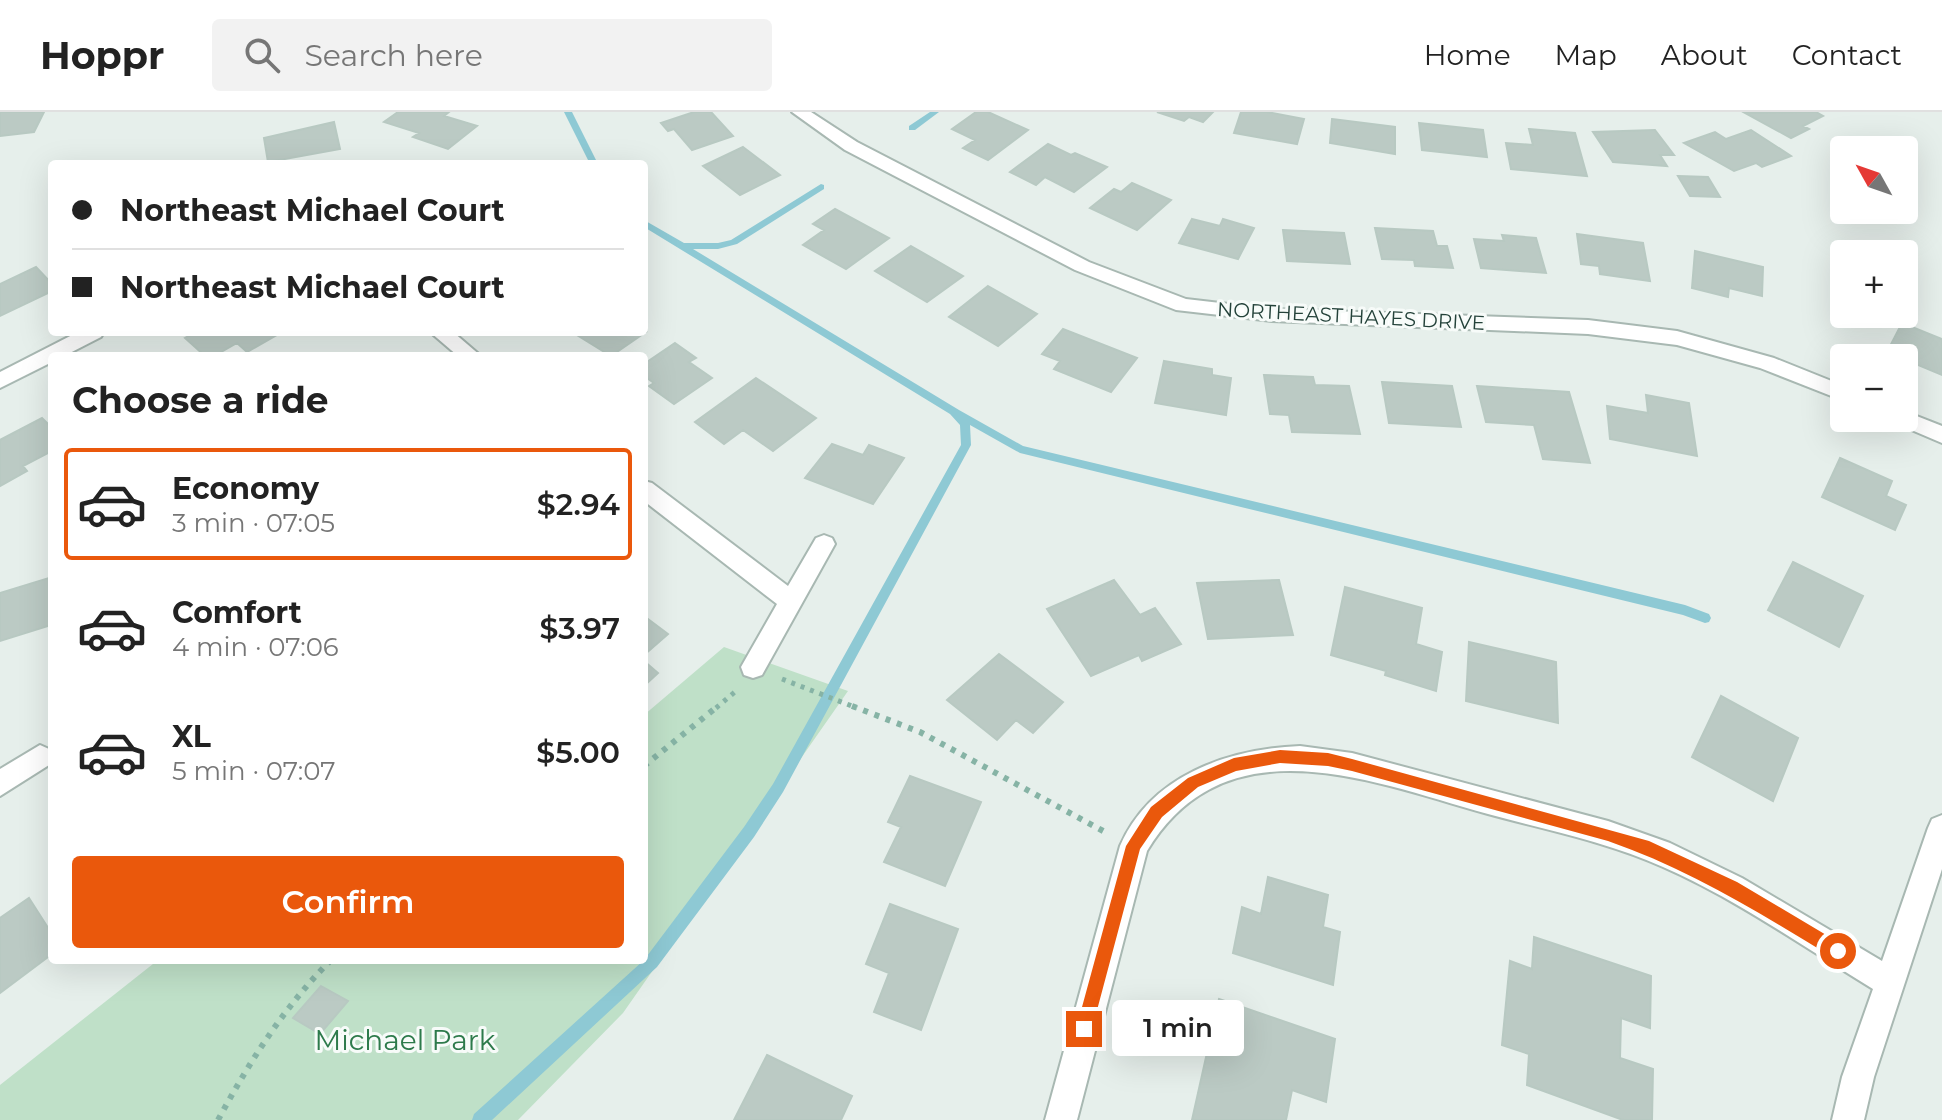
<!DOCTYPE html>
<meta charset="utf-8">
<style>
body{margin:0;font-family:Montserrat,sans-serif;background:#f2f2f2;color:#222;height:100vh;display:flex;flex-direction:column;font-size:30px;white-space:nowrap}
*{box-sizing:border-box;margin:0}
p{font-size:26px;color:#767676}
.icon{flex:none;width:44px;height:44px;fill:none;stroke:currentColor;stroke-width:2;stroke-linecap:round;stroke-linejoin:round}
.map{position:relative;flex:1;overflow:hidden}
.panel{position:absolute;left:48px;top:240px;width:600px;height:612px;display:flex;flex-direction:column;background:#fff;border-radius:8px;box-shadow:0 8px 32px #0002}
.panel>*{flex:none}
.guide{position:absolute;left:48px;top:48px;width:600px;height:176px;border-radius:8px;box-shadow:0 8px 32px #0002;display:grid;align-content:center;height:176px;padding:0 24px;background:#fff}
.needle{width:52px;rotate:310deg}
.tools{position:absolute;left:1830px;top:24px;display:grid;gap:16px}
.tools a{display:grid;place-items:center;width:88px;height:88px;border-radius:8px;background:#fff;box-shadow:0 8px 32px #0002;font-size:40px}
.end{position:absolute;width:36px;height:36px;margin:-18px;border:10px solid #ea580c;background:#fff;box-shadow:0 0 0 4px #fff}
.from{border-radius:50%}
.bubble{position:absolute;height:56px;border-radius:8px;background:#fff;box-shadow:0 8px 32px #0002;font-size:26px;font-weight:600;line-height:56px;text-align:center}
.guide b{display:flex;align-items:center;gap:28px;height:76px;font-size:30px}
.guide b+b{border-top:2px solid #e0e0e0}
.guide i{width:20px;height:20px;background:#222}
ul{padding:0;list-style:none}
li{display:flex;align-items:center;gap:24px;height:112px;margin:0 16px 12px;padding:0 8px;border:4px solid transparent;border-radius:8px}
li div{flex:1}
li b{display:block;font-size:30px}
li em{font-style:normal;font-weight:600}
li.selected{border-color:#ea580c}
li>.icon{width:72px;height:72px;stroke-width:1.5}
h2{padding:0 24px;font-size:36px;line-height:96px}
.cta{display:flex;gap:16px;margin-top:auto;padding:16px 24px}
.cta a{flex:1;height:92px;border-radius:8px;background:#ea580c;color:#fff;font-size:32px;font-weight:600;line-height:92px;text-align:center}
header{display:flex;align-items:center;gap:48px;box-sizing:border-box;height:112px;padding:0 40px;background:#fff;border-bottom:2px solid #e0e0e0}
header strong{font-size:38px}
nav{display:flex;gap:44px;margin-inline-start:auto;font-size:28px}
.search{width:560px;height:72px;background:#f2f2f2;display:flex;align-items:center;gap:20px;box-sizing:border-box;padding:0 28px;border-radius:8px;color:#767676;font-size:30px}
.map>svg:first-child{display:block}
</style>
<header>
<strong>Hoppr</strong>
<div class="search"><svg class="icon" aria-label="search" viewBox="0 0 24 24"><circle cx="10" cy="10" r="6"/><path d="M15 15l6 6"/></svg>Search here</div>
<nav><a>Home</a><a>Map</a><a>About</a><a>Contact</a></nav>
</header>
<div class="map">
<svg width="1942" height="1008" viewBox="0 0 1942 1008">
<rect width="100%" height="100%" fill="#e6efeb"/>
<!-- green -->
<path fill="#bfe0c8" d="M724 535 848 579 623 901 518 1008H0V973L158 848H644V603Z"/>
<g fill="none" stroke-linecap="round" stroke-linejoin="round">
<!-- stream -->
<path fill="#8ec9d4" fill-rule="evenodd" d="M564 0H572L598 52H590Z
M930 0H939L915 18H909V14Z
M821 72 824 73V77L737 132 718 137H693L959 298 1023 334 1685 493 1709 502 1711 506 1709 510 1705 511 1683 503 1020 341 970 313 971 333 783 680 754 725 657 855 492 1008H472L474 1002 644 848 744 715 773 672 961 333 960 313 950 302 644 115V108L684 131H718L731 128Z"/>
</g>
<!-- building -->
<path fill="#bbcac4" stroke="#b8c9c2" stroke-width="2" d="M0 0H44L34 20 0 24Z
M398 0H449L444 4 477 14 448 37 413 25 419 21 384 10Z
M694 0H711L733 24 692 38 674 17 668 19 661 11Z
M976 0H988L1028 18 988 48 963 36 975 28 952 17Z
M1157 0H1213L1203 10 1189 5 1184 9Z
M1241 0H1267L1304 7 1297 32 1234 21Z
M1816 0 1823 4 1803 14 1809 17 1791 26 1745 1Z
M1332 7 1395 15V42L1330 31Z
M334 10 340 37 268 50 264 26Z
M1419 11 1483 18 1487 45 1422 38Z
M1529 17 1575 21 1587 64 1511 57 1506 31 1533 33Z
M1655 18 1674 43H1660L1667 54 1613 50 1593 20Z
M1751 18 1791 44 1762 55 1756 51 1734 59 1684 31 1715 20 1726 27Z
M1048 32 1071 43 1075 41 1107 55 1074 80 1045 65 1036 73 1010 60Z
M743 35 780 63 740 83 703 54Z
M1678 64 1708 65 1720 85 1690 84Z
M1132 71 1171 88 1137 118 1090 96 1114 77 1121 80Z
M835 97 889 126 846 157 803 133 824 118 813 112Z
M1192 107 1220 114 1223 107 1254 116 1238 147 1179 131Z
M1375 116 1433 119 1437 134H1447L1453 156 1415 154 1414 148 1382 147Z
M1283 118 1344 121 1350 152 1287 149Z
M1577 122 1643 131 1650 169 1600 162 1599 154 1581 152Z
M1502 123 1536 126 1546 161 1481 156 1474 127 1504 129Z
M911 134 963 164 927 190 875 159Z
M1695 139 1763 155 1762 184 1729 176 1728 185 1692 176Z
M36 155 52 172V179L0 204V172Z
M988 174 1037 202 998 234 949 205Z
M1902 211 1942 227V263L1887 240Z
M1063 217 1137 246 1111 280 1054 257 1060 249 1042 242Z
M196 220H282L247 240 237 231 214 244H205L185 226Z
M572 220 644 219 646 220 611 244Z
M675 231 696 246 689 250 712 266 674 292 649 274 654 271 644 264V252Z
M1164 249 1212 257V263L1231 266 1226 303 1155 291Z
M1264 263 1313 265 1315 273 1349 274 1360 322 1292 320 1289 303 1270 302Z
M756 266 816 306 773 339 743 318 724 332 695 310Z
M1382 270 1452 274 1461 315 1389 311Z
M1477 274 1569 280 1590 351 1543 347 1534 313 1486 310Z
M1646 283 1689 291 1697 344 1610 327 1607 294 1648 301Z
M42 306 52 316V339L23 354 27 359 0 374V328Z
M832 332 863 343 869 333 904 346 873 392 805 366Z
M1840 346 1892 369 1886 384 1906 393 1895 418 1822 385Z
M1793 450 1863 484 1839 535 1768 498Z
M52 465 51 513 0 529V481Z
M1114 468 1140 503 1155 496 1181 532 1142 549 1139 543 1091 564 1047 497Z
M1279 468 1293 523 1208 527 1197 471Z
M1345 475 1422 496 1416 532 1442 540 1436 579 1385 563 1386 559 1331 543Z
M644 504 668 522 644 543Z
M1469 530 1556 550 1558 611 1466 589Z
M999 542 1063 590 1033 621 1016 608 997 628 947 588Z
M644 549 658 561 644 574Z
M1721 584 1798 626 1773 689 1692 645Z
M910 664 981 690 945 774 884 750 901 715 888 710Z
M1268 765 1328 783 1323 815 1340 820 1333 873 1233 841 1242 795 1261 802Z
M29 786 52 822V842L0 881V806Z
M890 792 958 817 921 918 874 900 889 861 866 852Z
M1534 825 1651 864 1650 916 1621 906 1620 946 1653 957 1652 1008H1623L1527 973 1529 942 1502 933 1510 849 1532 857Z
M321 874 348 889 320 922 293 906Z
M1219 887 1335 927 1326 990 1292 978 1286 1008H1192Z
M767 943 852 984 841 1008H734Z"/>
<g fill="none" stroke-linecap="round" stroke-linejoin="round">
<!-- minor casing -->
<g stroke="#a8b8b2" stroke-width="4">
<path id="minor" d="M792 0H811L857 30 1089 150 1186 187 1272 197 1588 208 1677 219 1774 246 1844 274V289L1760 256 1677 233 1588 222 1272 209 1176 198 1075 158 845 38Z
M78 220H104L101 225 64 244H52V250L0 276V260Z
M430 220H453L481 244H458Z
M1904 299 1942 314V331L1895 311 1892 306H1904Z
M644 369 652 371 788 474 816 426 824 423 832 426 835 432 762 563 753 566 744 563 741 555 777 492 644 389Z
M40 633 49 637 52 647 49 653 0 684V657Z
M1300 634 1352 641 1608 709 1670 731 1742 766 1882 849 1928 716 1932 707 1942 703V757L1874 965 1864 1008H1832L1842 965 1873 877C1804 835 1736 787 1663 755 1608 730 1546 718 1488 702 1372 670 1226 608 1147 739L1077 1008H1045L1120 734C1151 663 1228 637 1300 634Z"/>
</g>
<!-- path-far1 -->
<path stroke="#86b3a5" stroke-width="5" stroke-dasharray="4 6" stroke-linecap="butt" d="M782 567 857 596
M716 596 736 579"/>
<!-- path -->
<path stroke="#86b3a5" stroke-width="6" stroke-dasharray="5 7" stroke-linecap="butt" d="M852 594 920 620 1105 720
M644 654 718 594
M218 1008C250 949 284 895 331 848"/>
<!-- minor -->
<use href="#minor" fill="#fff" fill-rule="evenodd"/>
</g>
<!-- route -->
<path fill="#ea580c" d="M1280 638 1328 641 1352 647 1649 729 1737 770 1843 833 1845 839 1843 845H1832C1760 801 1689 757 1608 729L1352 659 1328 654 1280 651 1236 659 1198 675 1162 705 1140 737 1092 917 1090 923 1084 925 1078 923 1076 917 1126 734 1151 695 1188 666 1234 646Z"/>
<g text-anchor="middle" stroke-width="6" stroke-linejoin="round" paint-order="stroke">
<!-- far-street labels -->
<g font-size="20" fill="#24423a" stroke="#f7fbf9">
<text transform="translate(1351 204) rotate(3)" y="7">NORTHEAST HAYES DRIVE</text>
</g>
<!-- near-park labels -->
<g font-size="28" fill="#2d7a4b" stroke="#f7fbf9">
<text x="405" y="938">Michael Park</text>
</g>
</g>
</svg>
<div class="tools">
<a><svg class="needle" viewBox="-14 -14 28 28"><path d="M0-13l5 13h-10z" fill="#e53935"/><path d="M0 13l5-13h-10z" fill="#767676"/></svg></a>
<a>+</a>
<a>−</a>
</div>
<i class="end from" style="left:1838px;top:839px"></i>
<i class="end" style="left:1084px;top:917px"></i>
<div class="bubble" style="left:1112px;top:888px;width:132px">1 min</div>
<div class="guide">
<b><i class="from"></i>Northeast Michael Court</b>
<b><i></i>Northeast Michael Court</b>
</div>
<section class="panel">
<h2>Choose a ride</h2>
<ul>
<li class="selected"><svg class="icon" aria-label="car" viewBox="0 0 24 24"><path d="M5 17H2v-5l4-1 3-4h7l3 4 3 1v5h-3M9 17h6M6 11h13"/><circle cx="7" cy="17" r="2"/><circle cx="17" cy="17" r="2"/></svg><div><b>Economy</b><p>3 min · 07:05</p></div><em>$2.94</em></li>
<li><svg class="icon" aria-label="car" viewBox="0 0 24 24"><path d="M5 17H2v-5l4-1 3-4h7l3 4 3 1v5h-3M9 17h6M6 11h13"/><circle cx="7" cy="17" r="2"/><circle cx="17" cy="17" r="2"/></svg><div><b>Comfort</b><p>4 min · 07:06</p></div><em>$3.97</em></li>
<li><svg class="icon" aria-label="car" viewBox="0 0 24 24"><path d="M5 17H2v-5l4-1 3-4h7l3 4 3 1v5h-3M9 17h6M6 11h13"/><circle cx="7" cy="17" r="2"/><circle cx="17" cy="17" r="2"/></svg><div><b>XL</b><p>5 min · 07:07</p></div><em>$5.00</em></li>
</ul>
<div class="cta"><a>Confirm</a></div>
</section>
</div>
